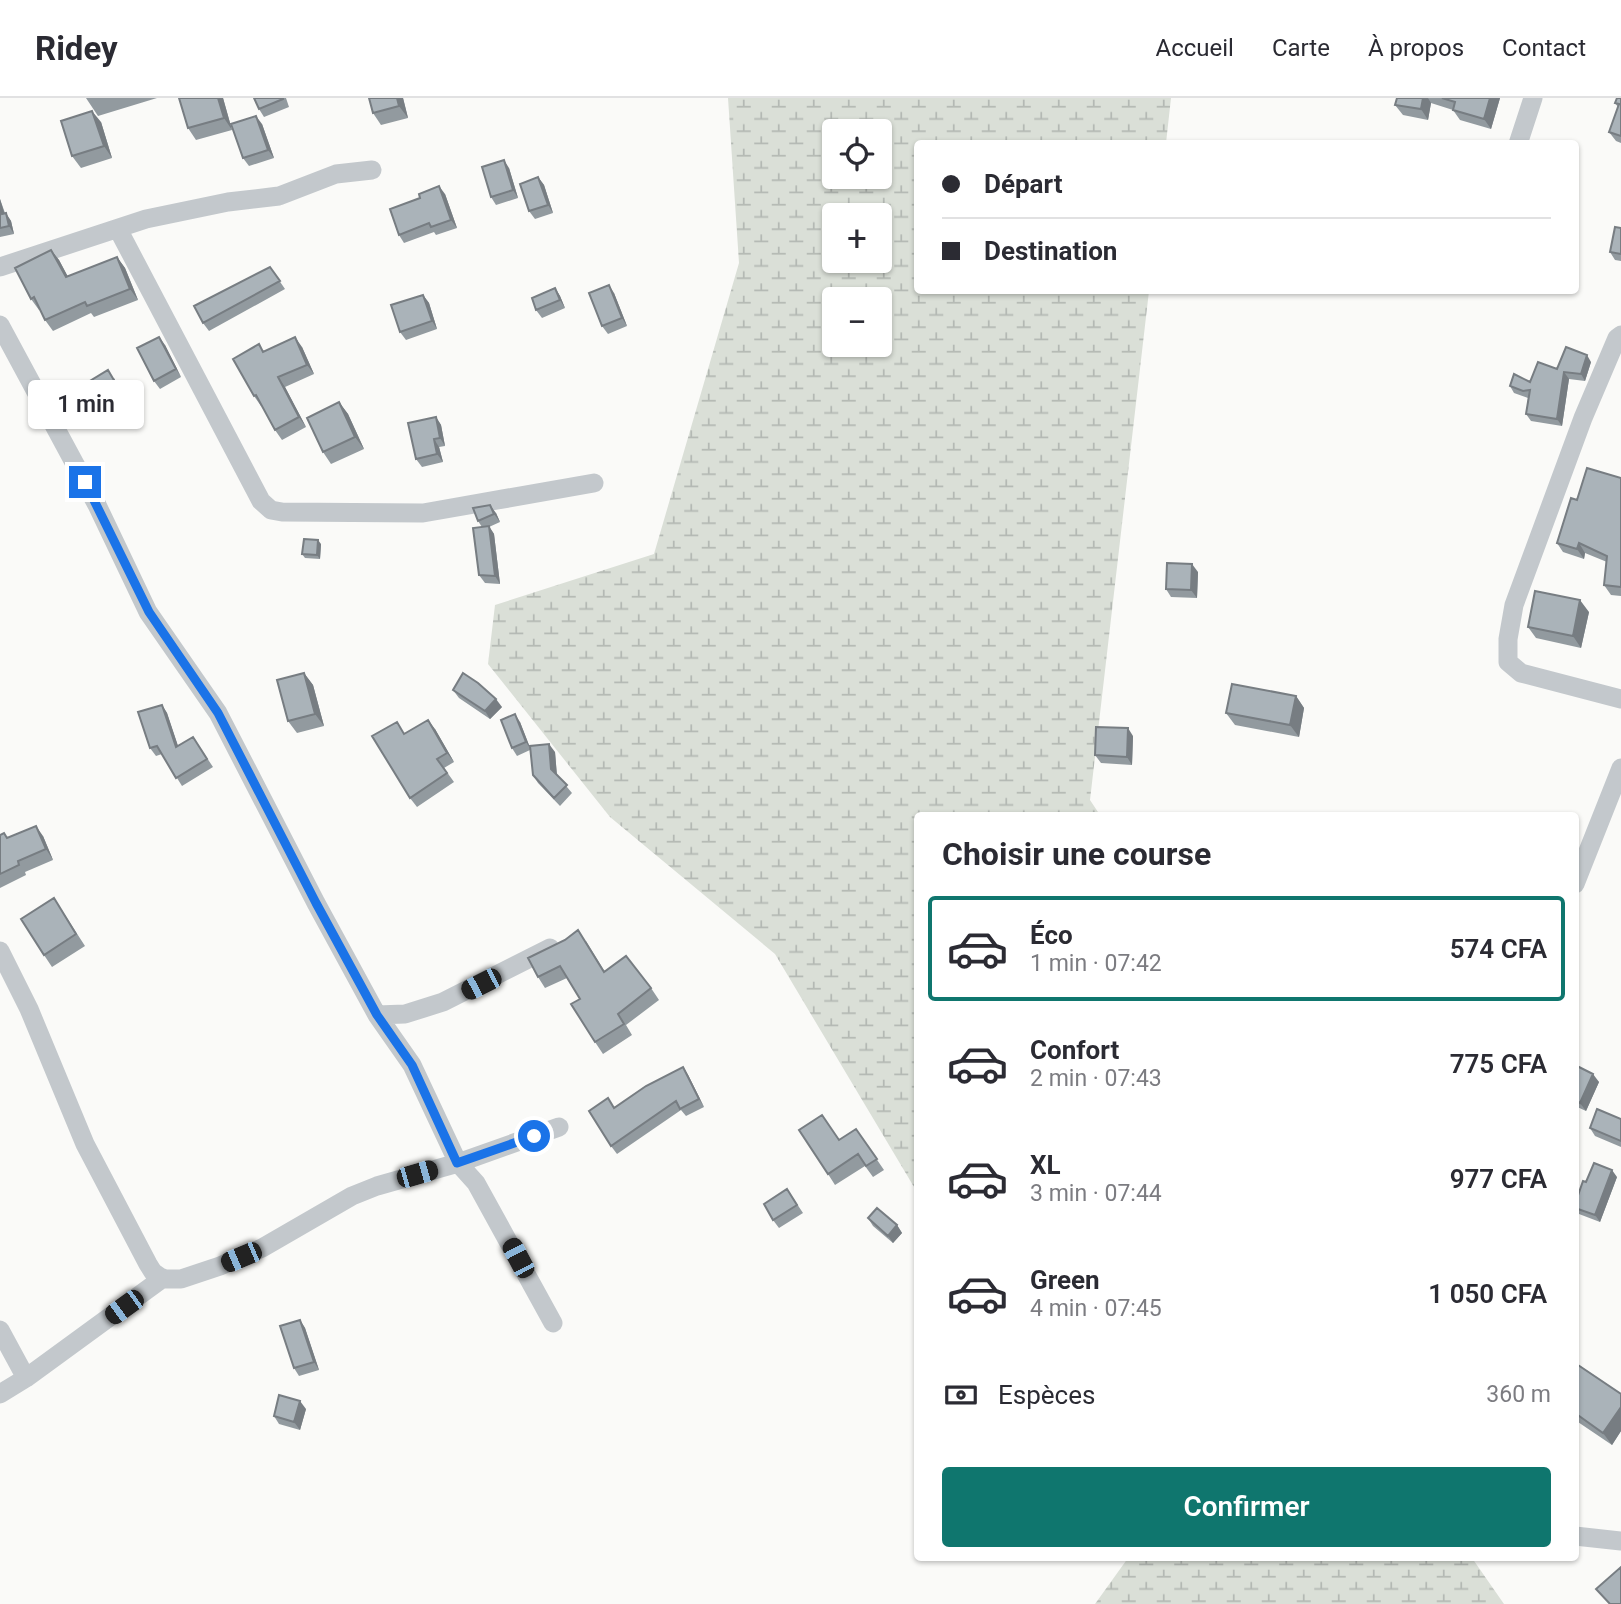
<!DOCTYPE html>
<html lang="fr">
<meta charset="utf-8">
<style>
body{margin:0;font-family:Roboto,sans-serif;background:#f2f2f3;color:#2b2b33;height:100vh;display:flex;flex-direction:column;font-size:26px;white-space:nowrap}
*{box-sizing:border-box;margin:0}
p{font-size:23px;color:#7c7c81}
.icon{flex:none;width:38px;height:38px;fill:none;stroke:currentColor;stroke-width:2;stroke-linecap:round;stroke-linejoin:round}
.map{position:relative;flex:1;overflow:hidden}
.side{position:absolute;left:914px;top:714px;width:665px;height:749px;display:flex;flex-direction:column;background:#fff;border-radius:7px;box-shadow:0 2px 5px #0004}
.side>*{flex:none}
.banner{position:absolute;left:914px;top:42px;width:665px;height:154px;border-radius:7px;box-shadow:0 2px 5px #0004;display:grid;align-content:center;height:154px;padding:0 28px;background:#fff}
.buttons{position:absolute;left:822px;top:21px;display:grid;gap:14px}
.buttons a{display:grid;place-items:center;width:70px;height:70px;border-radius:7px;background:#fff;box-shadow:0 2px 5px #0004;font-size:35px}
.end{position:absolute;width:32px;height:32px;margin:-16px;border:9px solid #1a73e8;background:#fff;box-shadow:0 0 0 4px #fff}
.from{border-radius:50%}
.bubble{position:absolute;height:49px;border-radius:7px;background:#fff;box-shadow:0 2px 5px #0004;font-size:23px;font-weight:600;line-height:49px;text-align:center}
.car{position:absolute;width:21px;height:42px;margin:-21px -10px;border-radius:9px;box-shadow:0 0 5px 2px #0007;background:linear-gradient(#222 24%,#8ab4d8 0 40%,#222 0 76%,#8ab4d8 0 86%,#222 0)}
.banner b{display:flex;align-items:center;gap:24px;height:66px;font-size:26px}
.banner b+b{border-top:2px solid #e1e1e2}
.banner i{width:18px;height:18px;background:#2b2b33}
ul{padding:0;list-style:none}
li{display:flex;align-items:center;gap:21px;height:105px;margin:0 14px 10px;padding:0 14px;border:4px solid transparent;border-radius:7px}
li div{flex:1}
li b{display:block;font-size:26px}
li em{font-style:normal;font-weight:600}
li.active{border-color:#0f766e}
li>.icon{width:63px;height:63px;stroke-width:1.5}
h2{padding:0 28px;font-size:32px;line-height:84px}
.pay{display:flex;align-items:center;gap:18px;height:77px;padding:0 28px;font-size:26px}
.pay p{margin-inline-start:auto}
.cta{display:flex;gap:14px;margin-top:auto;padding:14px 28px}
.cta a{flex:1;height:80px;border-radius:7px;background:#0f766e;color:#fff;font-size:28px;font-weight:600;line-height:80px;text-align:center}
header{display:flex;align-items:center;gap:42px;box-sizing:border-box;height:98px;padding:0 35px;background:#fff;border-bottom:2px solid #e1e1e2}
header strong{font-size:33px}
nav{display:flex;gap:38px;margin-inline-start:auto;font-size:24px}
.map>svg:first-child{display:block}
</style>
<header>
<strong>Ridey</strong>
<nav><a>Accueil</a><a>Carte</a><a>À propos</a><a>Contact</a></nav>
</header>
<div class="map">
<svg width="1621" height="1506" viewBox="0 0 1621 1506">
<defs>
<pattern id="wetland-marsh" width="20" height="14" patternUnits="userSpaceOnUse" patternTransform="scale(1.75)"><rect width="20" height="14" fill="#dadfd7"/><path d="M1 5h8M5 5V1M11 12h8M15 12V8" fill="none" stroke="#b4b9b4"/></pattern>
</defs>
<rect width="100%" height="100%" fill="#fafaf8"/>
<!-- wetland -->
<path fill="url(#wetland-marsh)" fill-rule="evenodd" d="M728 0H1171L1166 45 917 46V192L1149 193 1090 702 1100 717 917 718V1094L775 856 610 719 488 566 495 507 654 456 739 165ZM835 33H880V79H835ZM835 117H880V163H835ZM835 201H880V247H835Z
M1128 1460H1472L1504 1506H1095Z"/>
<g fill="none" stroke-linecap="round" stroke-linejoin="round">
<!-- minor -->
<path stroke="#c3c8cc" stroke-width="19" d="M1518 46 1533 0
M118 131 261 403 271 412 282 414 423 415 594 385
M0 169 146 121 228 104 279 98 336 76 372 72
M0 227 97 407 148 514 218 615 316 805 377 917 412 967 458 1065 476 1085 553 1225
M1621 237 1617 240 1583 320 1514 507 1508 541V564L1521 575 1621 601
M1575 786 1621 670
M0 853 29 911 85 1046 148 1166 153 1174 163 1181H181L220 1168 262 1150 352 1098 377 1088 458 1065 559 1029
M377 917 405 916 443 904 550 850
M0 1232 26 1280
M0 1296 26 1280 163 1180
M1575 1438 1621 1443"/>
</g>
<!-- wall -->
<path fill="#929a9f" d="M86 0H157L98 18Z
M179 0H223L232 32 196 42 188 30Z
M254 0H286L289 9 264 19 259 11Z
M369 0H403L408 20 381 27 373 15Z
M1397 0H1500L1491 31 1460 22 1453 12 1431 5 1428 22 1403 17 1395 7Z
M1621 0V45L1616 43 1609 34 1618 9 1615 5Z
M101 24 112 60 81 70 72 58Z
M262 26 274 60 249 68 243 60Z
M509 70 518 100 496 107 491 99Z
M538 79 544 87 553 115 535 121 529 113Z
M445 96 457 130 436 137 434 134 404 145 399 137Z
M0 101 5 115 11 123 14 136 0 139Z
M1621 130V163L1615 162 1610 154Z
M51 152 59 162 68 179 117 159 125 170 138 202 94 219 91 215 53 233 45 222 40 211 39 212 31 201Z
M270 169 285 191 209 233 203 225Z
M555 190 560 198 565 210 542 220 536 212Z
M614 195 627 228 608 236 602 228Z
M423 197 429 205 437 231 406 242 400 234Z
M165 247 181 279 160 291 154 283Z
M302 249 314 276 285 289 306 329 282 342 275 332 262 308H261L254 298 264 253Z
M1591 264 1585 283 1569 281 1562 328 1531 323 1526 316 1528 300 1514 295 1510 288 1530 284 1557 271Z
M114 280 128 304 94 324 89 316Z
M339 304 348 316 364 351 331 366 323 354Z
M436 319 441 327 445 348 439 349 443 364 422 369 416 361Z
M1621 380V498L1611 497 1604 487 1607 464 1585 455 1584 461 1563 454 1557 445 1577 402Z
M496 415 500 424 489 429 494 436 500 486 485 485 479 477 482 429 478 423Z
M321 446 320 461 305 460 302 456Z
M1198 474 1197 500 1171 499 1166 491Z
M1589 514 1581 550 1536 540 1528 529Z
M304 575 313 587 324 628 297 635 288 623Z
M453 592 502 609 490 621 459 600Z
M1296 598 1304 610 1299 639 1235 627 1226 615Z
M162 607 167 615 178 648 193 639 213 669 182 688 162 656 156 658 150 650Z
M520 624 530 650 555 654 557 677 572 695 560 708 538 685 533 677 530 652 517 658 512 650Z
M435 631 454 664 444 670 454 684 417 709 410 700 405 635Z
M1133 638 1132 667 1101 665 1095 657Z
M0 737 7 740 43 738 53 762 25 774 26 777 0 790Z
M54 800 85 848 52 869 44 857Z
M586 843 605 874 651 890 659 902 626 927 632 937 603 956 595 944 580 901 567 880 545 890 538 879Z
M1575 967 1599 984 1586 1013 1575 1008Z
M683 969 688 977 704 1009 686 1018 681 1012 617 1056 611 1048 615 1010Z
M1621 1021V1049L1595 1038 1590 1030Z
M856 1031 884 1072 873 1079 865 1068 835 1087 828 1076 839 1042Z
M1617 1079 1600 1124 1579 1116 1575 1111V1106L1586 1084Z
M787 1091 803 1115 779 1130 773 1122Z
M868 1120 897 1127 902 1135 893 1145 873 1128Z
M1575 1212 1579 1267 1621 1296V1333L1612 1347 1575 1322Z
M300 1222 305 1230 319 1272 299 1278 294 1270Z
M306 1311 300 1332 279 1326 274 1318Z"/>
<!-- shaded-wall -->
<path fill="#777d82" d="M218 0H223L232 32 224 20Z
M397 0H403L408 20 399 8Z
M1423 0H1428L1431 5 1428 22 1421 11Z
M1490 0H1500L1491 31 1484 21Z
M92 13 101 24 112 60 104 48Z
M256 18 262 26 274 60 268 52Z
M504 62 509 70 518 100 513 92Z
M538 79 544 87 553 115 548 107Z
M439 88 445 96 457 130 451 122Z
M0 101 7 124 2 116 0 111Z
M6 115 11 123 14 136 9 128Z
M51 152 59 162 74 190 66 179Z
M117 159 125 170 138 202 130 191Z
M609 187 614 195 627 228 622 220Z
M555 190 560 198 565 210 560 202Z
M423 197 429 205 437 231 432 223Z
M159 239 165 247 181 279 176 271Z
M295 239 302 249 314 276 307 267Z
M1587 257 1591 264 1585 283 1581 276Z
M1564 274 1569 281 1562 328 1557 321Z
M278 279 285 289 306 329 299 319Z
M339 304 348 316 364 351 355 339Z
M436 319 441 327 445 348 440 340Z
M434 341 439 349 443 364 437 356Z
M490 407 496 415 500 424 494 416Z
M489 428 494 436 500 486 495 478Z
M318 442 321 446 320 461 317 457Z
M1579 445 1585 455 1584 461 1577 451Z
M1192 466 1198 474 1197 500 1191 492Z
M1580 502 1589 514 1581 550 1573 538Z
M304 575 313 587 324 628 315 616Z
M1296 598 1304 610 1299 639 1290 627Z
M496 601 502 609 490 621 485 613Z
M162 607 167 615 181 657 176 649Z
M515 616 520 624 531 652 526 644Z
M428 622 435 631 454 664 447 655Z
M1128 630 1133 638 1132 667 1127 659Z
M549 646 555 654 557 679 551 671Z
M36 728 43 738 53 762 46 751Z
M683 969 688 977 704 1009 699 1001Z
M1593 976 1599 984 1586 1013 1580 1005Z
M1612 1072 1617 1079 1600 1124 1595 1117Z
M897 1127 902 1135 893 1145 888 1138Z
M1575 1212 1579 1274 1575 1268Z
M300 1222 305 1230 319 1272 314 1264Z
M300 1303 306 1311 300 1332 294 1324Z
M1621 1309V1333L1612 1347 1603 1335Z"/>
<!-- building -->
<path fill="#aab3b9" stroke="#777d82" stroke-width="2" d="M179 0H218L224 20 188 30Z
M254 0H283V1L259 11Z
M369 0H397L399 8 373 15Z
M1397 0H1423L1421 11 1395 7Z
M1442 0H1490L1484 21 1453 12 1455 4Z
M1617 0H1621V38L1609 34 1619 6 1615 5Z
M92 13 104 48 72 58 61 23Z
M256 18 268 52 243 60 231 26Z
M504 62 513 92 491 99 482 69Z
M538 79 548 107 529 113 520 86Z
M439 88 451 122 431 129 429 125 399 137 390 111 420 100 419 96Z
M0 111 2 116 6 115 9 128 0 130Z
M1615 129 1621 130V156L1610 154Z
M51 152 66 179 117 159 130 191 87 208 85 204 45 222 34 199 31 201 15 170Z
M270 169 280 183 203 225 194 208Z
M609 187 622 220 602 228 589 195Z
M555 190 560 202 536 212 532 200Z
M423 197 432 223 400 234 391 207Z
M159 239 176 271 154 283 137 250Z
M295 239 307 267 278 279 299 319 275 332 256 297 254 298 233 261 259 246 263 254Z
M1566 249 1587 257 1581 276 1564 274 1557 321 1526 316 1530 292 1523 293 1510 288 1514 276 1530 284 1538 264 1557 271Z
M108 272 122 296 89 316 75 292Z
M339 304 355 339 323 354 307 320Z
M436 319 440 340 434 341 437 356 416 361 408 325Z
M1587 370 1621 380V489L1604 487 1607 458 1579 445 1577 451 1557 445 1571 400 1577 402Z
M490 407 494 416 478 423 473 410Z
M489 428 495 478 479 477 473 430Z
M304 441 318 442 317 457 302 456Z
M1167 465 1192 466 1191 492 1166 491Z
M1535 493 1580 502 1573 538 1528 529Z
M304 575 315 616 288 623 277 582Z
M463 575 478 585 496 601 485 613 453 592Z
M1232 586 1296 598 1290 627 1226 615Z
M162 607 176 649 193 639 207 661 176 680 157 648 150 650 138 614Z
M515 616 526 644 512 650 501 622Z
M428 622 447 655 437 661 447 675 410 700 372 638 397 624 404 636Z
M1096 629 1128 630 1127 659 1095 657Z
M549 646 551 671 567 687 554 700 533 677 530 648Z
M36 728 46 751 18 763 19 767 0 776V737L4 735 7 740Z
M54 800 76 836 44 857 21 821Z
M578 832 604 874 626 858 651 890 618 916 624 926 595 944 571 906 580 901 560 868 538 879 528 860 565 842Z
M1575 967 1593 976 1580 1005 1575 1002Z
M683 969 699 1001 680 1011 676 1003 611 1048 589 1013 608 1000 614 1010 646 988Z
M1597 1011 1621 1021V1043L1590 1030Z
M822 1017 839 1042 856 1031 877 1061 866 1068 858 1056 828 1076 799 1032Z
M1594 1065 1612 1072 1595 1117 1575 1110V1106L1583 1083 1586 1084Z
M787 1091 797 1107 773 1122 764 1106Z
M877 1110 897 1127 888 1138 868 1120Z
M300 1222 314 1264 294 1270 280 1228Z
M1575 1265 1621 1296V1309L1603 1335 1575 1315Z
M279 1297 300 1303 294 1324 274 1318Z
M1621 1469V1506H1610L1596 1491Z"/>
<g fill="none" stroke-linecap="round" stroke-linejoin="round">
<!-- route -->
<path stroke="#1a73e8" stroke-width="9" d="M85 384 149 514 218 615 316 805 377 917 412 967 457 1065 534 1038"/>
</g>
</svg>
<div class="buttons">
<a><svg class="icon" aria-label="locate" viewBox="0 0 24 24"><circle cx="12" cy="12" r="6"/><path d="M12 2v4M12 18v4M2 12h4M18 12h4"/></svg></a>
<a>+</a>
<a>−</a>
</div>
<i class="end from" style="left:534px;top:1038px"></i>
<i class="end" style="left:85px;top:384px"></i>
<div class="bubble" style="left:28px;top:282px;width:116px">1 min</div>
<i class="car" style="left:481px;top:886px;rotate:243deg"></i>
<i class="car" style="left:417px;top:1076px;rotate:74deg"></i>
<i class="car" style="left:241px;top:1159px;rotate:247deg"></i>
<i class="car" style="left:518px;top:1160px;rotate:332deg"></i>
<i class="car" style="left:124px;top:1209px;rotate:234deg"></i>
<div class="banner">
<b><i class="from"></i>Départ</b>
<b><i></i>Destination</b>
</div>
<section class="side">
<h2>Choisir une course</h2>
<ul>
<li class="active"><svg class="icon" aria-label="car" viewBox="0 0 24 24"><path d="M5 17H2v-5l4-1 3-4h7l3 4 3 1v5h-3M9 17h6M6 11h13"/><circle cx="7" cy="17" r="2"/><circle cx="17" cy="17" r="2"/></svg><div><b>Éco</b><p>1 min · 07:42</p></div><em>574 CFA</em></li>
<li><svg class="icon" aria-label="car" viewBox="0 0 24 24"><path d="M5 17H2v-5l4-1 3-4h7l3 4 3 1v5h-3M9 17h6M6 11h13"/><circle cx="7" cy="17" r="2"/><circle cx="17" cy="17" r="2"/></svg><div><b>Confort</b><p>2 min · 07:43</p></div><em>775 CFA</em></li>
<li><svg class="icon" aria-label="car" viewBox="0 0 24 24"><path d="M5 17H2v-5l4-1 3-4h7l3 4 3 1v5h-3M9 17h6M6 11h13"/><circle cx="7" cy="17" r="2"/><circle cx="17" cy="17" r="2"/></svg><div><b>XL</b><p>3 min · 07:44</p></div><em>977 CFA</em></li>
<li><svg class="icon" aria-label="car" viewBox="0 0 24 24"><path d="M5 17H2v-5l4-1 3-4h7l3 4 3 1v5h-3M9 17h6M6 11h13"/><circle cx="7" cy="17" r="2"/><circle cx="17" cy="17" r="2"/></svg><div><b>Green</b><p>4 min · 07:45</p></div><em>1 050 CFA</em></li>
</ul>
<div class="pay"><svg class="icon" aria-label="cash" viewBox="0 0 24 24"><path d="M3 7h18v10H3z"/><circle cx="12" cy="12" r="2"/></svg>Espèces<p>360 m</p></div>
<div class="cta"><a>Confirmer</a></div>
</section>
</div>
